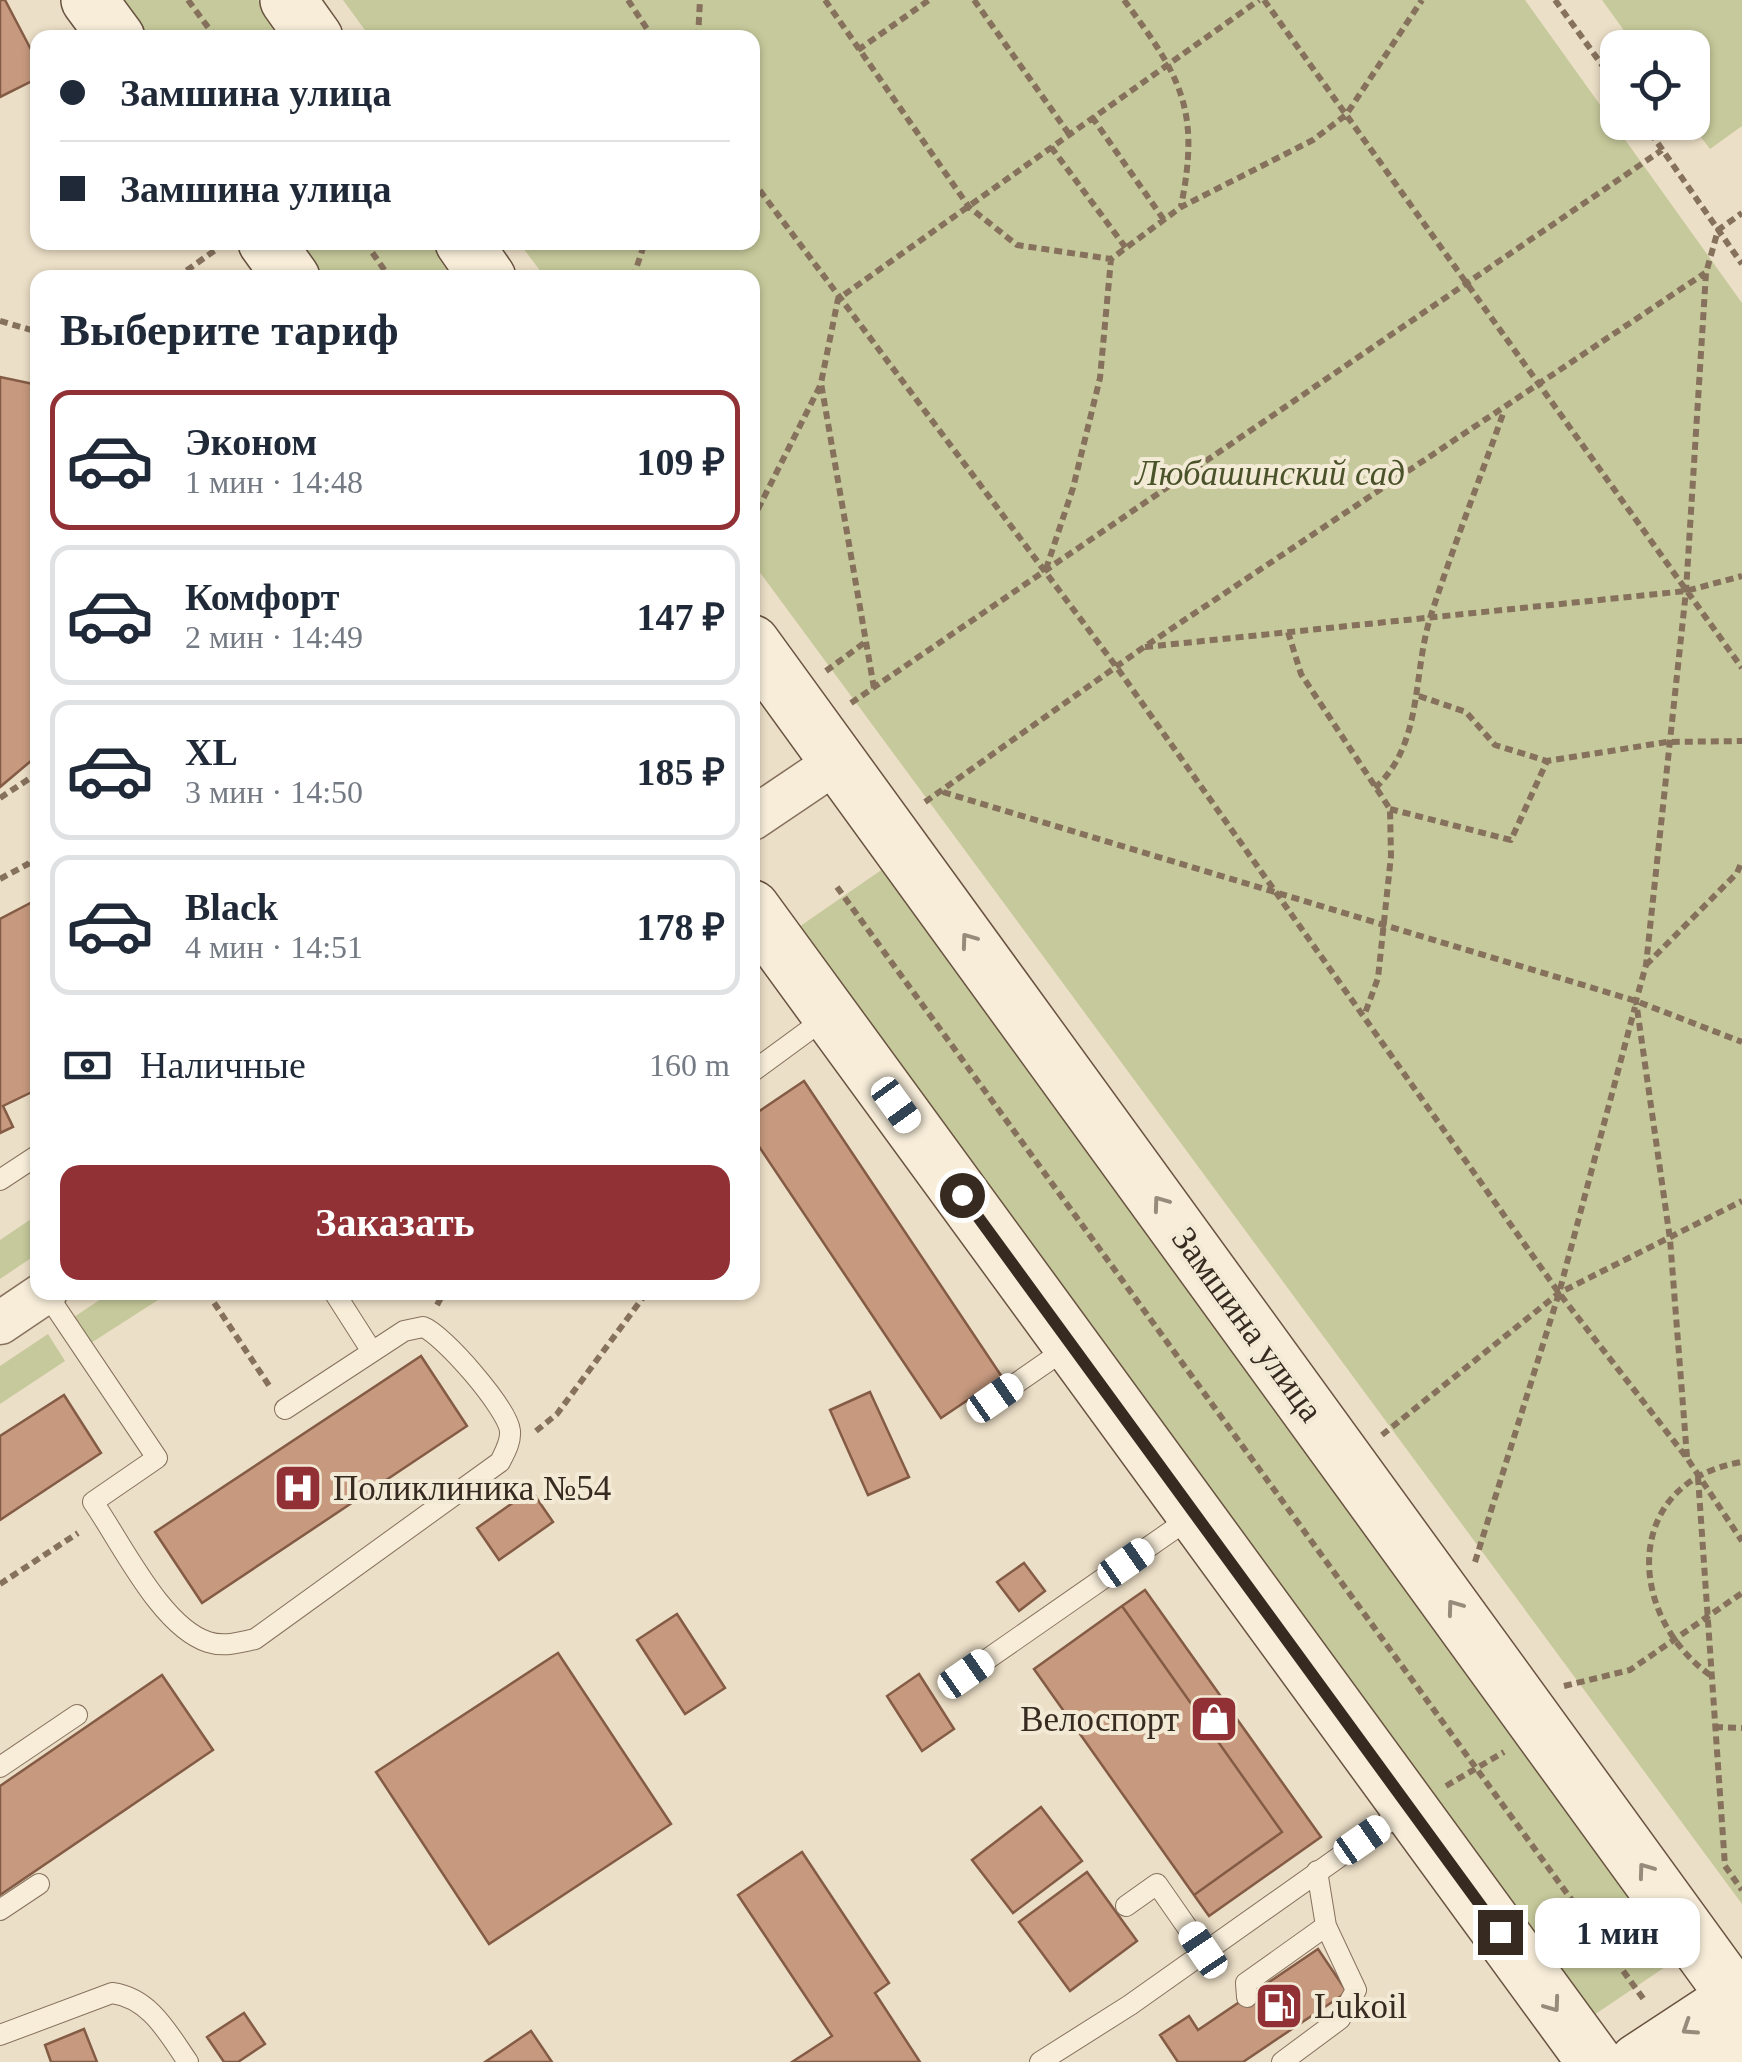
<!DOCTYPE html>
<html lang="ru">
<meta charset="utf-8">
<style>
body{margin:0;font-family:Georgia,serif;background:#f2f2f3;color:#1f2937;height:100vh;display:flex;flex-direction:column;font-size:38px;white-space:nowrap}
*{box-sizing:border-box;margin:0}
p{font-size:32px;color:#747a83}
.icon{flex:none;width:55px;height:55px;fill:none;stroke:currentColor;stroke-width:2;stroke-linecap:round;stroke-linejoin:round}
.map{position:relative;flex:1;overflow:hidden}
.side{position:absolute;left:30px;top:270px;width:730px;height:1030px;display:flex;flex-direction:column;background:#fff;border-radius:20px;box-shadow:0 2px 8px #0004}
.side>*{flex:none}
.guide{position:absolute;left:30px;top:30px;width:730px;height:220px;border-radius:20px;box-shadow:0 2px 8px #0004;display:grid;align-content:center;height:220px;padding:0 30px;background:#fff}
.buttons{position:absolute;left:1600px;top:30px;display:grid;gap:20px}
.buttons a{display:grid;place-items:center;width:110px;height:110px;border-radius:20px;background:#fff;box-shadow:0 2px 8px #0004;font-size:50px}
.end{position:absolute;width:45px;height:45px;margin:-22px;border:12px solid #372a20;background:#fff;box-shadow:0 0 0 5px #fff}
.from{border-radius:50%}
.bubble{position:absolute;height:70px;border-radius:20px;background:#fff;box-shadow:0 2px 8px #0004;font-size:32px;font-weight:600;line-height:70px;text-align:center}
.car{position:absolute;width:30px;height:60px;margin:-30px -15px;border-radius:12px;box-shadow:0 0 8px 2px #0007;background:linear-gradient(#fff 24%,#345 0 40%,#fff 0 76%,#345 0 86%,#fff 0)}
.guide b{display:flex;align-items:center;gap:35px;height:95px;font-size:38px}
.guide b+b{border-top:2px solid #e0e1e3}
.guide i{width:25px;height:25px;background:#1f2937}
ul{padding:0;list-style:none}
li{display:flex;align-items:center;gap:30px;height:140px;margin:0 20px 15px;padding:0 10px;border:5px solid #e0e1e3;border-radius:20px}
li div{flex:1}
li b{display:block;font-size:38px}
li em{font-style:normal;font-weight:600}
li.current{border-color:#913136}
li>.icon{width:90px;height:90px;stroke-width:1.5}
h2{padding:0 30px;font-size:45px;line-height:120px}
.pay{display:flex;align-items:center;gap:25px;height:110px;padding:0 30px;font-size:38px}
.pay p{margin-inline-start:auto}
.button{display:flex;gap:20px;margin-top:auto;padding:20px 30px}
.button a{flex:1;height:115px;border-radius:20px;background:#913136;color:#fff;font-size:40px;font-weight:600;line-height:115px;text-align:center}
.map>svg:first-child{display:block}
</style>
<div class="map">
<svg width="1742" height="2062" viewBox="0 0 1742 2062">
<rect width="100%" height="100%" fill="#ecdfc7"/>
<!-- green -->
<path fill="#c6c99b" d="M116 0H258L285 37H144Z
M343 0H1525L1742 303V1904L753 563 752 278 545 277 519 243 752 242V38L370 37Z
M1602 0H1742V126L1710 149 1690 123 1692 48 1636 47Z
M294 243H434L459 277H319Z
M890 864 1680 1957 1591 2017 796 929Z
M37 1215V1254L0 1279V1240Z
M110 1293H169L91 1343 74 1317Z
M48 1334 65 1361 0 1404V1366Z"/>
<!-- building -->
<path fill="#c79a7f" stroke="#845b45" stroke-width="2.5" d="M0 0H5L38 63V78L0 97Z
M0 377 38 385V755L0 787Z
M38 899V1089L3 1106 13 1127 0 1133V919Z
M804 1081 1002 1377 941 1418 752 1136V1116Z
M421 1356 467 1426 202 1603 155 1532Z
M870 1392 909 1477 868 1495 830 1410Z
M64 1395 101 1453 0 1520V1436Z
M531 1490 553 1522 499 1560 477 1528Z
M1024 1563 1045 1591 1019 1611 997 1582Z
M1145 1590 1321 1837 1209 1916 1194 1895 1282 1832 1122 1606Z
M1122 1606 1282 1832 1194 1895 1034 1669Z
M677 1614 725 1688 685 1714 637 1640Z
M558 1653 671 1824 489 1944 376 1772Z
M919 1674 954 1729 922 1751 887 1696Z
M162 1675 213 1750 0 1895V1786Z
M1041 1807 1082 1861 1013 1913 972 1860Z
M802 1852 889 1983 875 1993 920 2062H792L832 2036 738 1895Z
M1087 1872 1137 1941 1070 1991 1019 1922Z
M1318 1949 1347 1992 1243 2062H1178L1160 2035 1189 2016 1198 2030Z
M244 2013 265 2044 238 2062H224L207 2037Z
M84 2029 97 2062H51L45 2045Z
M531 2031 552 2062H485Z"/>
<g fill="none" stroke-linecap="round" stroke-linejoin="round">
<!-- lane casing -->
<g stroke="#86715d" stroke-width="22">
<path id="lane" d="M752 1072 827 1017
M0 1180 38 1155
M334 1292 371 1350
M46 1293 157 1458 93 1502C121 1542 161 1627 208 1642 223 1647 239 1643 255 1639L500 1462C505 1452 511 1442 510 1431 508 1409 443 1334 423 1327L404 1331 285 1409
M995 1398 1070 1346
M966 1674 1193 1516
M0 1767 77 1715
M1126 1906 1157 1884 1203 1950
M0 1910 39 1884
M1247 1997 1246 1983 1326 1926
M0 2035 112 1993C150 1998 168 2033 188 2062
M1040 2062 1130 2005 1407 1809
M1282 2062 1340 2019 1356 1990 1326 1926 1317 1871"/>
</g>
<!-- street casing -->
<g stroke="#86715d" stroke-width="45">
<path id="street" d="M752 819 838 761
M0 1323 46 1292"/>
</g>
<!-- secondary casing -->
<g stroke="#685240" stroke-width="58">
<path id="secondary" d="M89 0 117 38
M288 0 315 38
M266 242 292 278
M463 242 488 278
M752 643 1742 2006
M752 908 1595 2062
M1637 2062 1742 1993
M1713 2062 1742 2043"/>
</g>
<!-- path -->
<path stroke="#86715d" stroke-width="6" stroke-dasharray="8 5" stroke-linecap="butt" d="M188 0 216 38
M628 0 653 38
M825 0 969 207 1017 245 1111 259 1181 207 1313 140 1346 115 1422 0
M974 0 1069 134
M1124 0C1180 76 1201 109 1181 206
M1264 0 1742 668
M1555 0 1618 87
M698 38 700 0
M858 50 929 0
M1092 117 1164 220
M1643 122 1742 264
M1051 147 1126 248
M752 180 1118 669 1559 1293 1687 1458 1742 1541
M365 242 390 278
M176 278 221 246
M633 278 645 242
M0 321 38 332
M752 521 821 384
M1046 569 1073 488 1100 378 1111 259
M1288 632 1301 674 1390 809 1391 856 1378 978 1364 1016
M1145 647 1686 591 1742 576
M826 671 864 643
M874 688 821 383 838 299 1259 0
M1419 696 1466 712 1495 745 1547 761
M851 703 1662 150
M1375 788C1424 743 1412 674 1431 615 1453 547 1480 479 1504 411
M943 792 1636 1001 1742 1042
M0 798 38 773
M925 802 1144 647 1705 273
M1390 809 1511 840 1547 761 1667 742 1742 741
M0 879 28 864 38 851
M837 887 1645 2001
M1646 965 1737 873 1742 861
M207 1292 270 1387
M437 1305 444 1292
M536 1431 557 1414 647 1292
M1382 1435 1559 1293 1742 1201
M1687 1457 1670 1239 1636 1001 1646 965 1686 591 1706 273 1718 230 1742 213
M1698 1477 1725 1866 1742 1890
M1475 1562 1559 1293 1635 1007
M0 1584 78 1533
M1710 1675C1625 1614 1623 1481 1742 1462
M1564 1686 1630 1670 1742 1593
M1715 1727 1742 1728
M1446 1786 1504 1752"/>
<!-- lane -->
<use href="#lane" stroke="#f7edd9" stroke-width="20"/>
<!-- street -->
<use href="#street" stroke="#f7edd9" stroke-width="42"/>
<!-- secondary -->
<use href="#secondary" stroke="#f7edd9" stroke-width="55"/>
</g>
<!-- one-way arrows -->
<defs><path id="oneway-chevron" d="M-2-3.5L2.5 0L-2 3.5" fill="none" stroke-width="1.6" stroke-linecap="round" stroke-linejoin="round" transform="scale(2.5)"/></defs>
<g stroke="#978c7c">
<use href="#oneway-chevron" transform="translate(968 940) rotate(-126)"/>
<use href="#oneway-chevron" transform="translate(1160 1203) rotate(-126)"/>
<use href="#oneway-chevron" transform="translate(1454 1607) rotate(-126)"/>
<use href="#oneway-chevron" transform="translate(1645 1870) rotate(-126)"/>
<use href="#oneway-chevron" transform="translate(1553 2005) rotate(54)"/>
<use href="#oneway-chevron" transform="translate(1689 2028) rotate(147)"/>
</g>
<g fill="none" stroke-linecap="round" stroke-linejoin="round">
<!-- route -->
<path stroke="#372a20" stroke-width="12" d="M962 1195 1500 1932"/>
</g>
<!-- icons -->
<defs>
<g id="hospital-square" transform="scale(2.5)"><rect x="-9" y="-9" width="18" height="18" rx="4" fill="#913136" stroke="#f3ead6"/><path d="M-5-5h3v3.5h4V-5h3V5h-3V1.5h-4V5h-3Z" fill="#fff"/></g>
<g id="shop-square" transform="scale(2.5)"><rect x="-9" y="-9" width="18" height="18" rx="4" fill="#913136" stroke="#f3ead6"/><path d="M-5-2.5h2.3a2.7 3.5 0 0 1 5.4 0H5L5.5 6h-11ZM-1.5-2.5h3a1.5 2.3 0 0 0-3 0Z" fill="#fff"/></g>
<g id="fuel-square" transform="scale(2.5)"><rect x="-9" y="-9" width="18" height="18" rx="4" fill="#913136" stroke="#f3ead6"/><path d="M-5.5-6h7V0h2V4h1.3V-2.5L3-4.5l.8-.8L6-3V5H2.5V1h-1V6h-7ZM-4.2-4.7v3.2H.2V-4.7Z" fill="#fff"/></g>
</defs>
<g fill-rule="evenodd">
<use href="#hospital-square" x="298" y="1488"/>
<use href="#shop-square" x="1214" y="1719"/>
<use href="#fuel-square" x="1279" y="2006"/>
</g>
<g text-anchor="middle" stroke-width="8" stroke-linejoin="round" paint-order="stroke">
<!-- park labels -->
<g font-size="35" font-style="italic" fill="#495228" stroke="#f3ead6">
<text x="1270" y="485">Любашинский сад</text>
</g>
<!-- street labels -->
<g font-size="35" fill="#372a20" stroke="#f3ead6">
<text transform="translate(1248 1324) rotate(54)" y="12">Замшина улица</text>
</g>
<!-- poi labels -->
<g font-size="35" fill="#372a20" stroke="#f3ead6" text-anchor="start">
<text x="333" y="1500">Поликлиника №54</text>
<text x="1179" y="1731" text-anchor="end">Велоспорт</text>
<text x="1314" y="2018">Lukoil</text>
</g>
</g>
</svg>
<div class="buttons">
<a><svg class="icon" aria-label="locate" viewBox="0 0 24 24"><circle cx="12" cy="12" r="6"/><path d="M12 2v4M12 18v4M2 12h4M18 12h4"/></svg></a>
</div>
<i class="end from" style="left:962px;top:1195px"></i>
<i class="end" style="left:1500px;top:1932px"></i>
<div class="bubble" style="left:1535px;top:1898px;width:165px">1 мин</div>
<i class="car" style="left:896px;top:1105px;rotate:144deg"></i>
<i class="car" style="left:995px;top:1398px;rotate:55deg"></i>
<i class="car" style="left:1126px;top:1563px;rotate:55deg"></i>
<i class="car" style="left:966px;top:1674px;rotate:55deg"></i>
<i class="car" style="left:1362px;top:1840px;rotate:55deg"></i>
<i class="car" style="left:1203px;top:1950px;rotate:326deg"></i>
<div class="guide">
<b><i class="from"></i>Замшина улица</b>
<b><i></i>Замшина улица</b>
</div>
<section class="side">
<h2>Выберите тариф</h2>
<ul>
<li class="current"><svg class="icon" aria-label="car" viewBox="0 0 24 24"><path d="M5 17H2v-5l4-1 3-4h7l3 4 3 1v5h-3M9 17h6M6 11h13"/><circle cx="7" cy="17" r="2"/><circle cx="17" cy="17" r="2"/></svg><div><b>Эконом</b><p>1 мин · 14:48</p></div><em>109 ₽</em></li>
<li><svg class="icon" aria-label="car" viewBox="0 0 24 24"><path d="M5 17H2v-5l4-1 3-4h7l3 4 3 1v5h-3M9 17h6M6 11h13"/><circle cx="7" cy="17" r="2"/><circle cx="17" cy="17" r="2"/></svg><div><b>Комфорт</b><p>2 мин · 14:49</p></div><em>147 ₽</em></li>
<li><svg class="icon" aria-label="car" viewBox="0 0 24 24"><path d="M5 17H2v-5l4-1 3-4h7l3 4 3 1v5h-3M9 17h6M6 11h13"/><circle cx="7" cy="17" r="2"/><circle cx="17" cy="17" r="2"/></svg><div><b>XL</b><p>3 мин · 14:50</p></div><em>185 ₽</em></li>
<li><svg class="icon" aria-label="car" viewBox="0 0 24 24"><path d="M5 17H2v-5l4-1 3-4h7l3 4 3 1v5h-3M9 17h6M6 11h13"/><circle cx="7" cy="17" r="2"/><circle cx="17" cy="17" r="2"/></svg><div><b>Black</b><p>4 мин · 14:51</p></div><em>178 ₽</em></li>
</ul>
<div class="pay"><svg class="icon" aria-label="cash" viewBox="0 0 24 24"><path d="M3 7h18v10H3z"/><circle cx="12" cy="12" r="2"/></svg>Наличные<p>160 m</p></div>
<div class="button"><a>Заказать</a></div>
</section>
</div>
